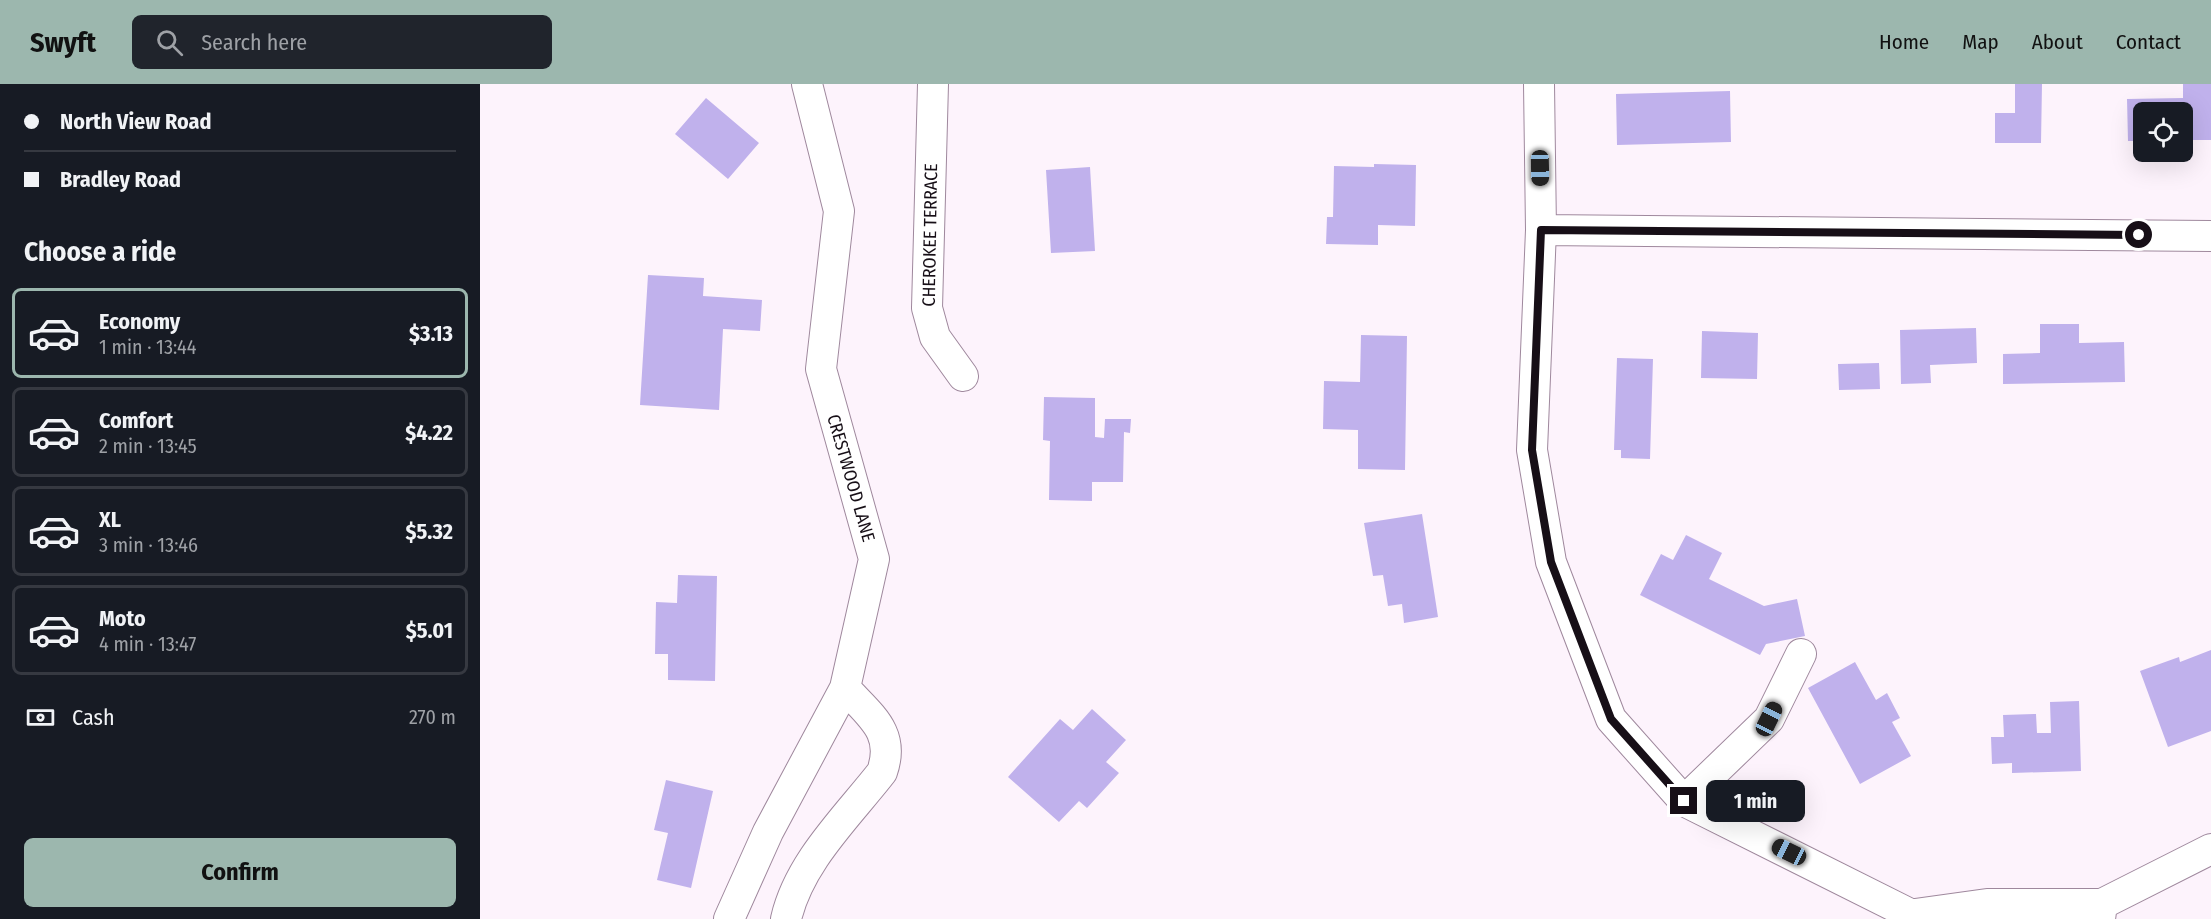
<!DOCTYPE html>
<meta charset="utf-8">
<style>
body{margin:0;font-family:"Fira Sans Condensed",sans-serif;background:#20242c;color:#f1f3f6;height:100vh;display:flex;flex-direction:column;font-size:22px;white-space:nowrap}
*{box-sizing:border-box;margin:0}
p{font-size:20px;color:#9ea1a6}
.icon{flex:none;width:33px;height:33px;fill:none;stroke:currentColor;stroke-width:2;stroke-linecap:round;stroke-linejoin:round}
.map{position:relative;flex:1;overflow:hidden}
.details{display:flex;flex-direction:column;background:#171b24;width:480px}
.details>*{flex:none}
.guide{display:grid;align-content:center;height:132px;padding:0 24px;background:#171b24}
.tools{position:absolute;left:1653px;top:18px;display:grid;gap:12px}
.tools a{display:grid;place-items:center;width:60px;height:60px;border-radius:9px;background:#171b24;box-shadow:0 6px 24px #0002;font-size:30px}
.end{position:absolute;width:27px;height:27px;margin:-14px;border:8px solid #170f17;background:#fff;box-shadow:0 0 0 3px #fff}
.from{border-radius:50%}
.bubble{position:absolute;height:42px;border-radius:9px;background:#171b24;box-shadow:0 6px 24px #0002;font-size:20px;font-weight:700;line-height:42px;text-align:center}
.car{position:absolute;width:18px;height:36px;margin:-18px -9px;border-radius:8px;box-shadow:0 0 4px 2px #0007;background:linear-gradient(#222 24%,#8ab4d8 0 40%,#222 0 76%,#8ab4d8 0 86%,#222 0)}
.guide b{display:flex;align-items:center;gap:21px;height:57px;font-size:22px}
.guide b+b{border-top:2px solid #363941}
.guide i{width:15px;height:15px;background:#f1f3f6}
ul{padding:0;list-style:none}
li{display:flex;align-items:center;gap:18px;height:90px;margin:0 12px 9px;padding:0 12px;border:3px solid #363941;border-radius:9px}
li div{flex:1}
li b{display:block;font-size:22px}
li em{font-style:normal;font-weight:700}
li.on{border-color:#9cb7ae}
li>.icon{width:54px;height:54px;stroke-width:1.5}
h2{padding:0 24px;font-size:27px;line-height:72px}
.pay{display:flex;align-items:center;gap:15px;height:66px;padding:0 24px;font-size:22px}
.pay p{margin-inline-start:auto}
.primary-button{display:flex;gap:12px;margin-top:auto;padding:12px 24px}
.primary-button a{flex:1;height:69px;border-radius:9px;background:#9cb7ae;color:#111;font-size:24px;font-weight:700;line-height:69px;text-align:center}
header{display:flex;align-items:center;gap:36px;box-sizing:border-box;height:84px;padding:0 30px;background:#9cb7ae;color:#111}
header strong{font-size:28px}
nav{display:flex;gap:33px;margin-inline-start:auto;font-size:21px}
.search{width:420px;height:54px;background:#20242c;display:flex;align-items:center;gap:15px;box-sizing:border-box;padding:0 21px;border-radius:9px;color:#9ea1a6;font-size:22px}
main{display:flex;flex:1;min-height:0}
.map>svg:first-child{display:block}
</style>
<header>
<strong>Swyft</strong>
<div class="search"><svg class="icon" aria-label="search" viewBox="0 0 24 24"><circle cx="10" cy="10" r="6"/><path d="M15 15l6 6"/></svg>Search here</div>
<nav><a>Home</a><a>Map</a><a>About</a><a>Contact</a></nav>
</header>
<main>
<section class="details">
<div class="guide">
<b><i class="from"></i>North View Road</b>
<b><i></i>Bradley Road</b>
</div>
<h2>Choose a ride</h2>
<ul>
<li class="on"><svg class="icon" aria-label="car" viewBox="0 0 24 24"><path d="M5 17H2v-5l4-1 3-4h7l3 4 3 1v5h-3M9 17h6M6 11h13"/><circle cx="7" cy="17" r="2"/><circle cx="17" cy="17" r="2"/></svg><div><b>Economy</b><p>1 min · 13:44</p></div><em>$3.13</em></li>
<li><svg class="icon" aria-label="car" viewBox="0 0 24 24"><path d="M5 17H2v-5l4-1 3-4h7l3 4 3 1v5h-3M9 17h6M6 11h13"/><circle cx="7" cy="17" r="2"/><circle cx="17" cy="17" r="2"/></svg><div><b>Comfort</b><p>2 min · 13:45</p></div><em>$4.22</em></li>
<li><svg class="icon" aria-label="car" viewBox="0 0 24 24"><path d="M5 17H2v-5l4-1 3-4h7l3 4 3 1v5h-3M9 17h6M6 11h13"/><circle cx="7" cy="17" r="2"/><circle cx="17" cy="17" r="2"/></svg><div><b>XL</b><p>3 min · 13:46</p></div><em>$5.32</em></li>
<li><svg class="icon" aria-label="car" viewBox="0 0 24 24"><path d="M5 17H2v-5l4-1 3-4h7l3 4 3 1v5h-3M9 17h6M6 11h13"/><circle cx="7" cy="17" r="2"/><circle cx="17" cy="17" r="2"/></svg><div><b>Moto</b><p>4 min · 13:47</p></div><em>$5.01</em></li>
</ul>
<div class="pay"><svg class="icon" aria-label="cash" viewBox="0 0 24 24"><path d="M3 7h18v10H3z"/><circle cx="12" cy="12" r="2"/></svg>Cash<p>270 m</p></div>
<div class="primary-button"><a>Confirm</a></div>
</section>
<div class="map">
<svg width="1731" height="835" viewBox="0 0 1731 835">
<rect width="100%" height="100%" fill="#fdf3fc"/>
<!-- building -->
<path fill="#c0b1ec" d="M1535 0H1562L1561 59H1515V29H1535Z
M1703 0H1731V56H1702V28H1664V57H1648L1647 15 1703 14Z
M1250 7 1251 58 1137 61 1136 10Z
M226 14 279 59 248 95 195 50Z
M894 80 936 81 935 142 898 141V161L846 160 847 133H853L854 82 894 83Z
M610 83 615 167 571 169 566 86Z
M168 191 224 194 223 212 282 216 280 247 243 245 239 326 160 321Z
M1560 240H1599V259L1644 258 1645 298 1523 300V270L1560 269Z
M1496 244 1497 279 1450 281 1451 299 1421 300 1420 246Z
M1222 247 1278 249 1277 295 1221 294Z
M881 251 927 252 925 386 878 385V346L843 345 844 297 880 298Z
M1137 274 1173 275 1170 375 1141 374V366H1134Z
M1399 279 1400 305 1359 306 1358 280Z
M564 313 615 314V353L624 354 625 335H651L650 349 644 348 643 398H612V417L569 416 570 357 563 356Z
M942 430 958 533 924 539 922 520 908 522 903 491 893 492 884 439Z
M1206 451 1242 469 1229 495 1284 522 1317 515 1325 552 1286 560 1280 571 1160 511 1181 470 1193 476Z
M198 491 237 492 235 597 188 596V570H175L176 518 197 519Z
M1731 566V647L1688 663 1660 587 1699 573 1700 578Z
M1375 578 1396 616 1407 609 1420 634 1412 638 1431 672 1380 700 1328 604Z
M1599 617 1601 687 1532 689V679L1512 680 1511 653H1524L1523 631 1556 630 1557 649H1571L1570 618Z
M612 625 646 656 626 678 639 689 607 724 599 717 579 738 528 693 580 635 593 646Z
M186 696 233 707 211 804 177 796 188 749 174 746Z"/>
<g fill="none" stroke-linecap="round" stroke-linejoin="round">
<!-- minor casing -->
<g stroke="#9f889d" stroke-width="32">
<path id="minor" d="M453 0 447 224 455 253 483 292
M1059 0 1061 146 1052 366 1071 478 1131 635 1204 717 1440 835
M1061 146 1731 152
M1204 717 1289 635 1321 570
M1435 830 1507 820H1622
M249 835 288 748 365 604 394 475 341 285 359 127 327 0
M306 835C319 778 367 733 402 688 416 648 390 632 365 604
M1620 835 1622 820 1731 765"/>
</g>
<!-- minor -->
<use href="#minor" stroke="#fff" stroke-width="30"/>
</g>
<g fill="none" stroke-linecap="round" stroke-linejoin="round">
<!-- route -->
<path stroke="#170f17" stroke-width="8" d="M1204 717 1131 635 1071 478 1052 366 1061 146 1659 151"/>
</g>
<g text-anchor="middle" stroke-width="5" stroke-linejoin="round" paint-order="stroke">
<!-- street labels -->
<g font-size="18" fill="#170f17" stroke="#fff">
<text transform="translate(450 151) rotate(-89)" y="6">CHEROKEE TERRACE</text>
<text transform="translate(371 394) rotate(74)" y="6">CRESTWOOD LANE</text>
</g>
</g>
</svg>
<div class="tools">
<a><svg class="icon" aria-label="locate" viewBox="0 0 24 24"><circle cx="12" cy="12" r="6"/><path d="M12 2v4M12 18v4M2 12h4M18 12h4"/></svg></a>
</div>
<i class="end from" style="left:1659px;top:151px"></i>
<i class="end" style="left:1204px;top:717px"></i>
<div class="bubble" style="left:1226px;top:696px;width:99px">1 min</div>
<i class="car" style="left:1060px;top:84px;rotate:179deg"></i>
<i class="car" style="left:1289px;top:635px;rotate:26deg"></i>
<i class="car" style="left:1309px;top:768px;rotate:296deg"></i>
</div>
</main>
